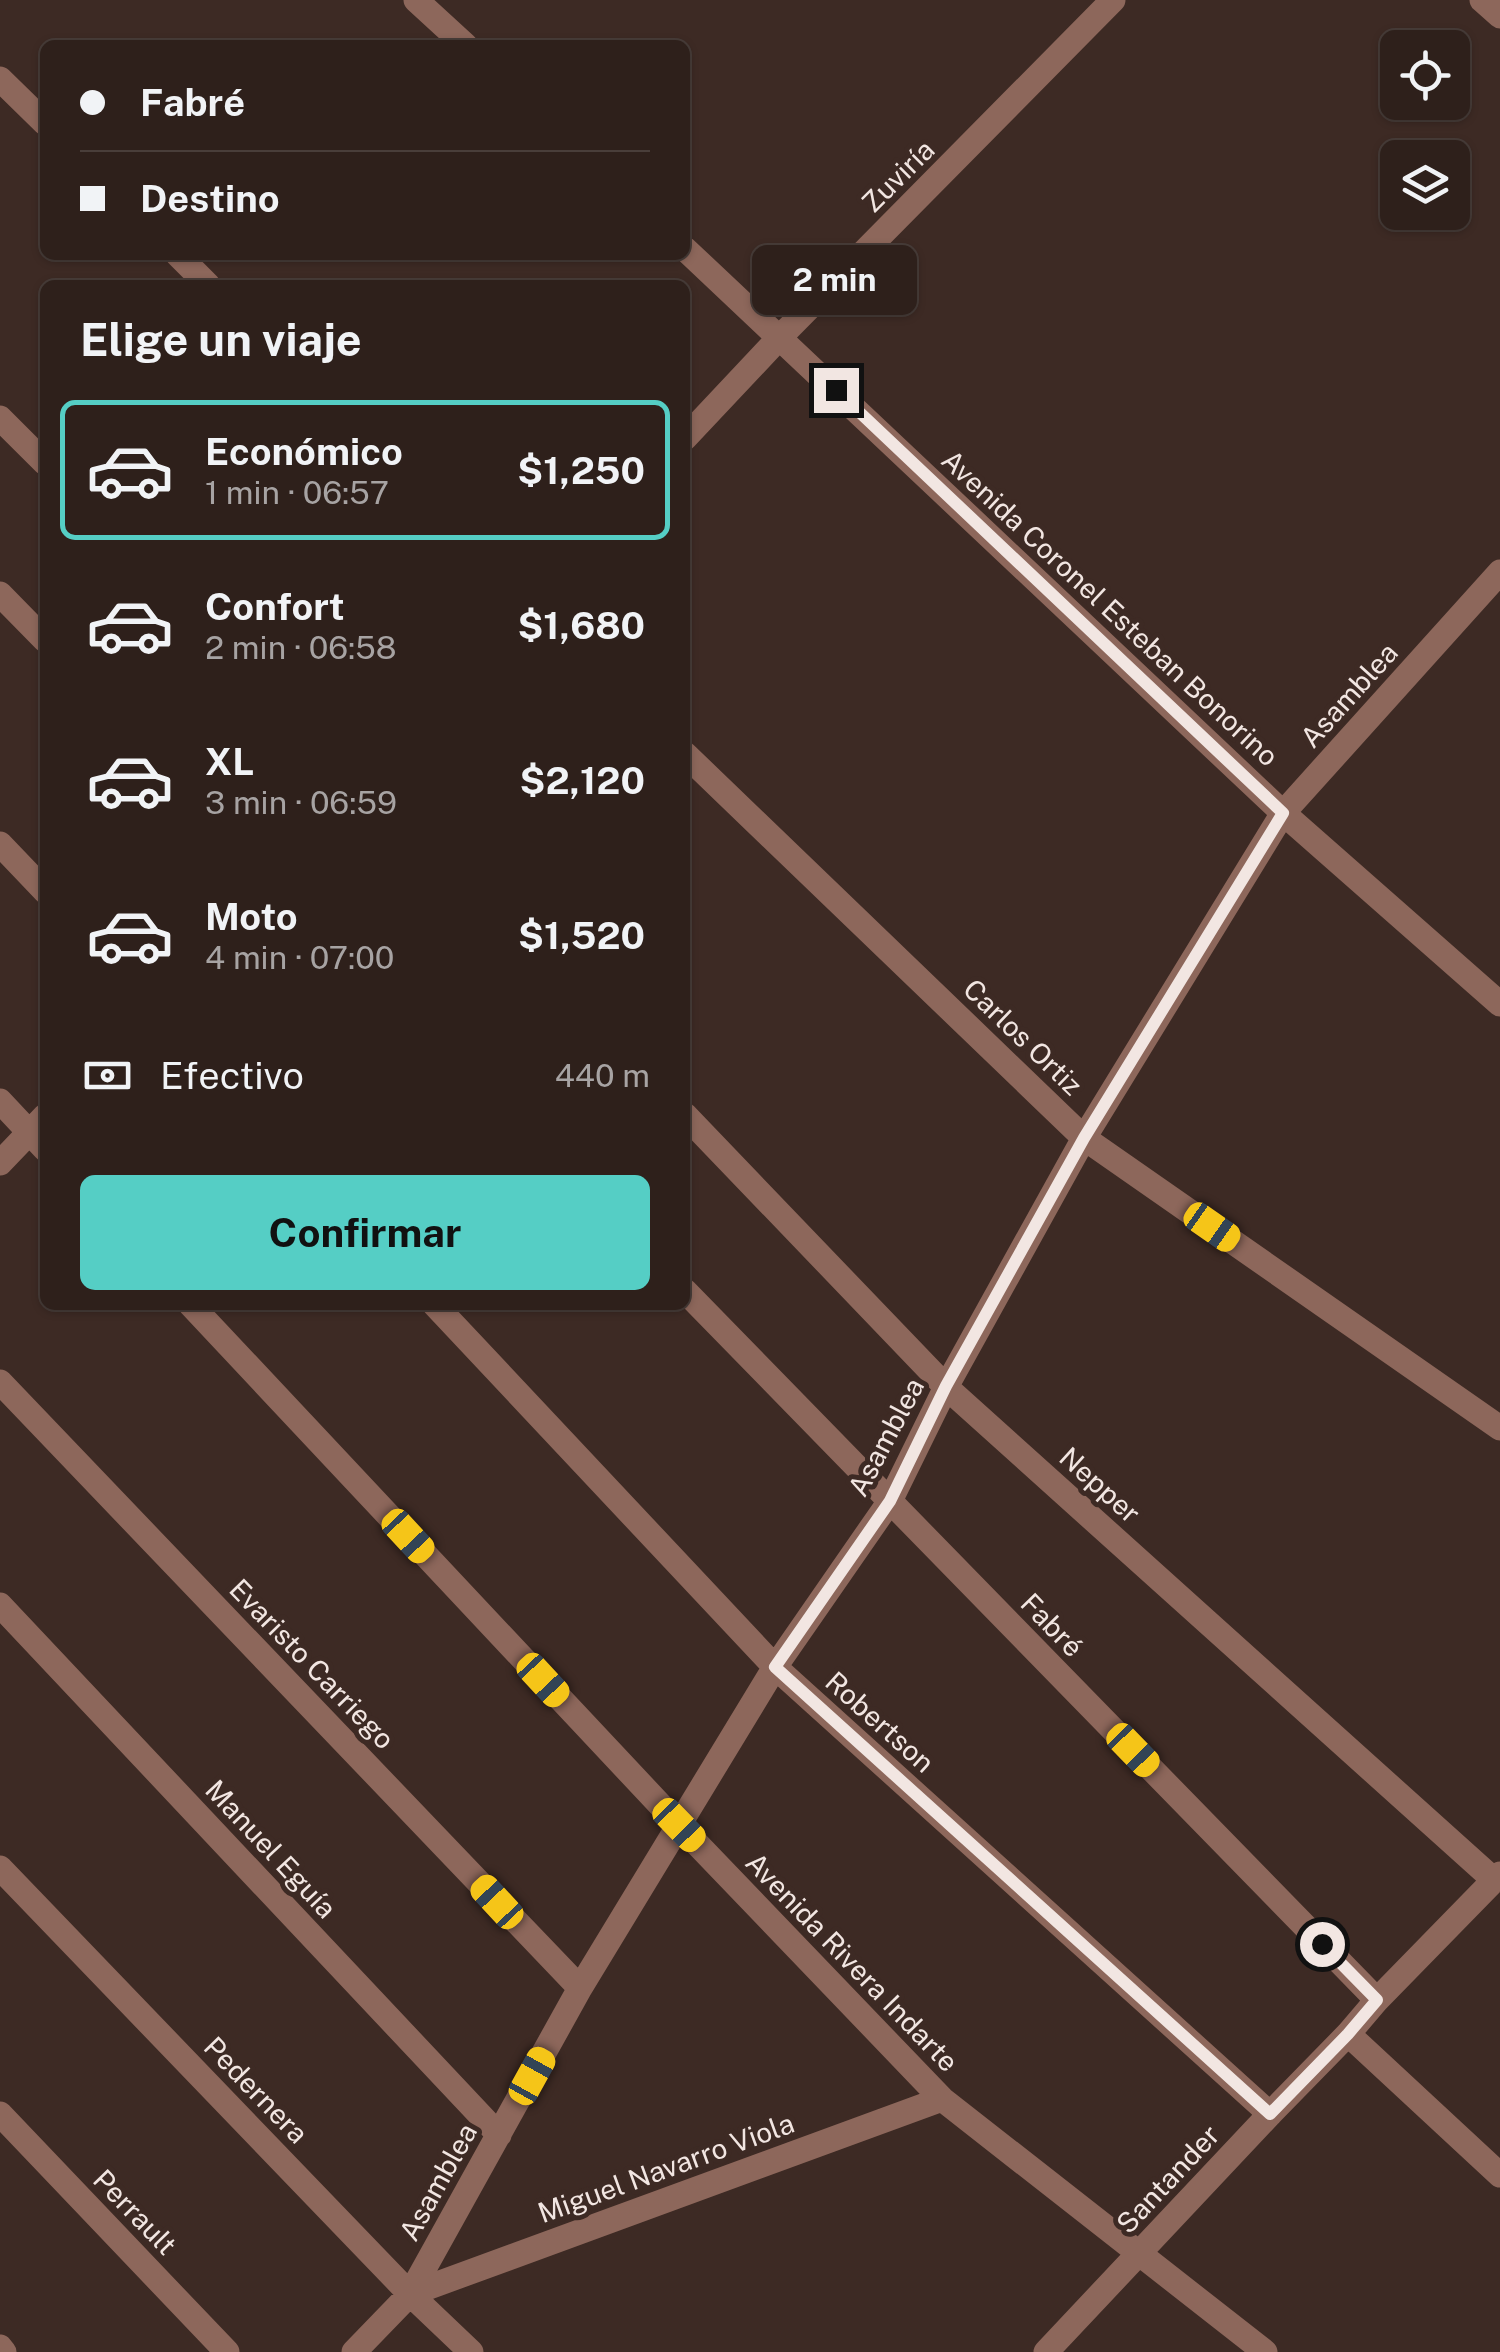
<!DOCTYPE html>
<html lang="es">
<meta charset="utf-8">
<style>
body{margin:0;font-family:"Public Sans",sans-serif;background:#3a2d28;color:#f1f3f6;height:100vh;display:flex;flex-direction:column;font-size:38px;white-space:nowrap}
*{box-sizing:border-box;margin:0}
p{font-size:32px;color:#a7a3a3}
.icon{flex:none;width:55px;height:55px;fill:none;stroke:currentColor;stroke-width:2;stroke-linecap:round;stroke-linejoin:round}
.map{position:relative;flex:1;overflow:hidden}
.sheet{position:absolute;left:40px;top:280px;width:650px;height:1030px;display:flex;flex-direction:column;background:#2e201b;border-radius:15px;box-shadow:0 2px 8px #0004,0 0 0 2px #493e3a}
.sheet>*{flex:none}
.banner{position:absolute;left:40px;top:40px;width:650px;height:220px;border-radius:15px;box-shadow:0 2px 8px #0004,0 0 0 2px #493e3a;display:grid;align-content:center;height:220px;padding:0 40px;background:#2e201b}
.tools{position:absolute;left:1380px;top:30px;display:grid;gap:20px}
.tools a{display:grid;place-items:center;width:90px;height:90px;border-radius:15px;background:#2e201b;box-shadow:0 2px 8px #0004,0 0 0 2px #493e3a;font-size:50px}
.end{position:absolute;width:45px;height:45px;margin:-22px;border:12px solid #f2e6e2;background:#111;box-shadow:0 0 0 5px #111}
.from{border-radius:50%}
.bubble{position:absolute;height:70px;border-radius:15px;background:#2e201b;box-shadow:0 2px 8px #0004,0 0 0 2px #493e3a;font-size:32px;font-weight:700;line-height:70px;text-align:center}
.car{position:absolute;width:30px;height:60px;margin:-30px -15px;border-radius:12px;box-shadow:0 0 8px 2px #0007;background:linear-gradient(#f5c518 24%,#345 0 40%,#f5c518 0 76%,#345 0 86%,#f5c518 0)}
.banner b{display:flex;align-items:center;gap:35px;height:95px;font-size:38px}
.banner b+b{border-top:2px solid #493e3a}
.banner i{width:25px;height:25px;background:#f1f3f6}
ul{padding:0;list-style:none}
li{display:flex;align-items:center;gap:30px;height:140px;margin:0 20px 15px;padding:0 20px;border:5px solid transparent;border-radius:15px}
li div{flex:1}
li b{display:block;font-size:38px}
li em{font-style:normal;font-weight:700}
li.selected{border-color:#55cec5}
li>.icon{width:90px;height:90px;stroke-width:1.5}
h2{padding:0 40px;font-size:45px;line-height:120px}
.pay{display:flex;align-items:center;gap:25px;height:110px;padding:0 40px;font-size:38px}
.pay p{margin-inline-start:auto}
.primary-button{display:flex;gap:20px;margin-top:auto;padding:20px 40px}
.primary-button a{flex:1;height:115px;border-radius:15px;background:#55cec5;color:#111;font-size:40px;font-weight:700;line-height:115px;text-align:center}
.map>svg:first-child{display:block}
</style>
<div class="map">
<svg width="1500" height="2352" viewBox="0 0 1500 2352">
<rect width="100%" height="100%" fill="#3d2a24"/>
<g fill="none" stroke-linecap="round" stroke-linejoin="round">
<!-- minor -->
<path stroke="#8d675b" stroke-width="25" d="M416 0 465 45
M1482 0 1500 16
M0 79 45 123
M685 249 1283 813 1500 1004
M178 255 208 285
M0 418 45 463
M685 438 780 337 1113 0
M0 594 45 640
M685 754 1084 1138 1500 1428
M0 844 45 891
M0 1101 45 1149
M685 1115 946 1387 1494 1880
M0 1163 45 1116
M685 1291 1377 2000
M191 1305 679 1825 942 2099 1265 2352
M435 1305 775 1667 1270 2114
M0 1382 580 1988
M0 1605 499 2135
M0 1868 410 2294 471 2352
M1348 2034 1500 2175
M0 2114 227 2352
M410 2294 942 2099
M0 2347 4 2352
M354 2352 410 2294 580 1988 775 1667 890 1501 946 1387 1084 1138 1283 813 1500 572
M1046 2352 1270 2114 1348 2034 1377 2000 1500 1874"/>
</g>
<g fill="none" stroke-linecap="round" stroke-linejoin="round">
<!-- route -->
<path stroke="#f2e6e2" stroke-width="12" d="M836 390 1283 813 1084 1138 946 1386 890 1501 775 1667 1270 2114 1348 2034 1377 2000 1322 1944"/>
</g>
<g text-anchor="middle" stroke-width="10" stroke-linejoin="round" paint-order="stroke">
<!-- street labels -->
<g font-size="28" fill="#f2e6e2" stroke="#3d2a24">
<text transform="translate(898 176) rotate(-45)" y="10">Zuviría</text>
<text transform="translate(1110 608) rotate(43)" y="10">Avenida Coronel Esteban Bonorino</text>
<text transform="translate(1349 695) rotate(-48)" y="10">Asamblea</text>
<text transform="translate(1023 1037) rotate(44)" y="10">Carlos Ortiz</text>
<text transform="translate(886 1437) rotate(-62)" y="10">Asamblea</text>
<text transform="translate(1100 1485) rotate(42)" y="10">Nepper</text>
<text transform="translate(1052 1625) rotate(46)" y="10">Fabré</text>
<text transform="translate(312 1664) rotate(46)" y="10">Evaristo Carriego</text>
<text transform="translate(880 1722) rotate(42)" y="10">Robertson</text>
<text transform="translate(271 1849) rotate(47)" y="10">Manuel Eguía</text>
<text transform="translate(852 1962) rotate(46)" y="10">Avenida Rivera Indarte</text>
<text transform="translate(256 2090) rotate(46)" y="10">Pedernera</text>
<text transform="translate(666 2168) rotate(-20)" y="10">Miguel Navarro Viola</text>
<text transform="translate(1168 2179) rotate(-47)" y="10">Santander</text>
<text transform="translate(438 2182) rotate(-61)" y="10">Asamblea</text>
<text transform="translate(135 2212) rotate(46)" y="10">Perrault</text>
</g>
</g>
</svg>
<div class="tools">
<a><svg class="icon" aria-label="locate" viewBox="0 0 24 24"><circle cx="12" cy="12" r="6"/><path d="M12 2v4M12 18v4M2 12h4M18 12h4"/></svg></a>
<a><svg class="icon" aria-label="layers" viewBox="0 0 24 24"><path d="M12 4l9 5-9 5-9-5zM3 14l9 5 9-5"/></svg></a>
</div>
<i class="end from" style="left:1322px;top:1944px"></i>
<i class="end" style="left:836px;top:390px"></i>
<div class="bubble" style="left:752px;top:245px;width:165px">2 min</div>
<i class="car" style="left:1212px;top:1227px;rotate:125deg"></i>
<i class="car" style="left:408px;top:1536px;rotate:137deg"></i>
<i class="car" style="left:543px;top:1680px;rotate:137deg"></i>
<i class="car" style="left:1133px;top:1750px;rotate:136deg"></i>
<i class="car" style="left:679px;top:1825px;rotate:136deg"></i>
<i class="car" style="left:497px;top:1902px;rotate:317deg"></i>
<i class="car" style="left:532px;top:2076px;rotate:29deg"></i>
<div class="banner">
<b><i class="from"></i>Fabré</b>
<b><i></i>Destino</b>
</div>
<section class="sheet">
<h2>Elige un viaje</h2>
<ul>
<li class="selected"><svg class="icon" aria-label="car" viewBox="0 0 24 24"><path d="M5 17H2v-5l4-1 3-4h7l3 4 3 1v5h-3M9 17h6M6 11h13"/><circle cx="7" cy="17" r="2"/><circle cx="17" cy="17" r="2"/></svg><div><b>Económico</b><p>1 min · 06:57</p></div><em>$1,250</em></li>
<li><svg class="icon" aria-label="car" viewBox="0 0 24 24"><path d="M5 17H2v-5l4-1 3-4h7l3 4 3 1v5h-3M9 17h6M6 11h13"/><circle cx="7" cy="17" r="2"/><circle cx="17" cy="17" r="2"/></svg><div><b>Confort</b><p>2 min · 06:58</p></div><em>$1,680</em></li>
<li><svg class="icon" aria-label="car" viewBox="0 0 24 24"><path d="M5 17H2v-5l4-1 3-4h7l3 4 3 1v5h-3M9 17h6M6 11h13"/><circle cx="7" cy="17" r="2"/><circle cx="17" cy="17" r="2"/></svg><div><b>XL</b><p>3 min · 06:59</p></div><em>$2,120</em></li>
<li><svg class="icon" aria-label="car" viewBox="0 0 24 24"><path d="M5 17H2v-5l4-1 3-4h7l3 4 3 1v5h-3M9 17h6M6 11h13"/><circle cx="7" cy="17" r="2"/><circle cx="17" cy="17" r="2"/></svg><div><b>Moto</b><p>4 min · 07:00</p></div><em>$1,520</em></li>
</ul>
<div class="pay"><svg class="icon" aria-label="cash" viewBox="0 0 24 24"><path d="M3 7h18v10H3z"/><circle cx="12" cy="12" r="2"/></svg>Efectivo<p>440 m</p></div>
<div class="primary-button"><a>Confirmar</a></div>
</section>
</div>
